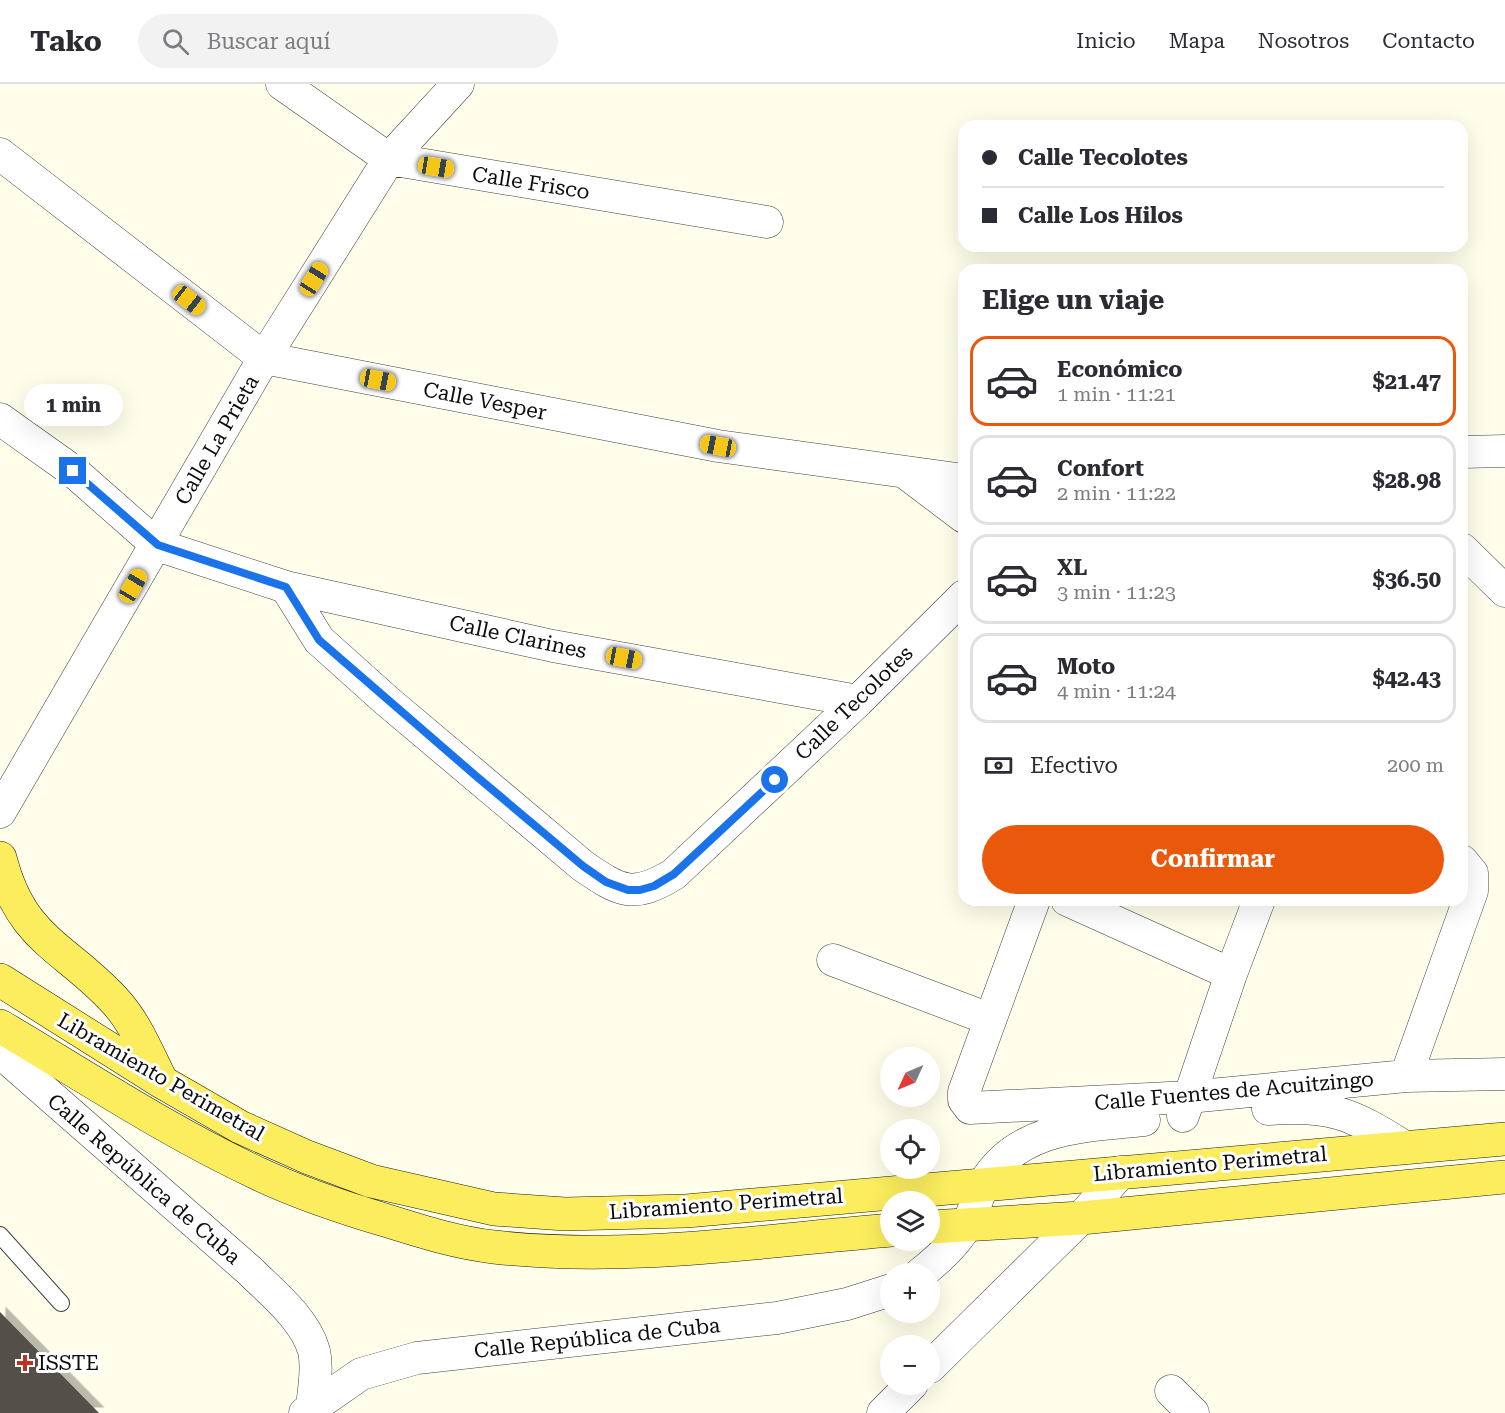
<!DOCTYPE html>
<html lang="es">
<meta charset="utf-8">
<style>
body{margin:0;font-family:"Roboto Serif",serif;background:#f2f2f3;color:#2b2b33;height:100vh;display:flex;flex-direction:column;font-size:22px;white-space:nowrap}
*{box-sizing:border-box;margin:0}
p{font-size:20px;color:#7c7c81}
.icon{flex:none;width:33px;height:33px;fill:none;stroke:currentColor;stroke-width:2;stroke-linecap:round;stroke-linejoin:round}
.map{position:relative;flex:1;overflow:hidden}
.drawer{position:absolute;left:958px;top:180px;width:510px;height:642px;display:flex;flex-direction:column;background:#fff;border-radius:18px;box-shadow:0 6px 24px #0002}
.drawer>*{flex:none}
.banner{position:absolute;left:958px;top:36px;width:510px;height:132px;border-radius:18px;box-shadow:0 6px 24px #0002;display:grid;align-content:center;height:132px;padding:0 24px;background:#fff}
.needle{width:39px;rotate:226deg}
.fabs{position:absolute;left:880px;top:963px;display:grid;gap:12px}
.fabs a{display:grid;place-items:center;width:60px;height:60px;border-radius:50%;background:#fff;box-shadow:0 6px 24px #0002;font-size:30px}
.end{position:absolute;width:27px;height:27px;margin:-14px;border:8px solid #1a73e8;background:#fff;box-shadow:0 0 0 3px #fff}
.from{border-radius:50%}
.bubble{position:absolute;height:42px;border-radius:21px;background:#fff;box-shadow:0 6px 24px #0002;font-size:20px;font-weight:700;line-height:42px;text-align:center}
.car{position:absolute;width:18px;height:36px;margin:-18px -9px;border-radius:8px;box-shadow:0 0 4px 2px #0007;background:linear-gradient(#f5c518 24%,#345 0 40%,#f5c518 0 76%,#345 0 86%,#f5c518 0)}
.banner b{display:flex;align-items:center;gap:21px;height:57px;font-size:22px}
.banner b+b{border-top:2px solid #e1e1e2}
.banner i{width:15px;height:15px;background:#2b2b33}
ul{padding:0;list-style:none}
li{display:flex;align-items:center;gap:18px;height:90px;margin:0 12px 9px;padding:0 12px;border:3px solid #e1e1e2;border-radius:18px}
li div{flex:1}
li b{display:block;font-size:22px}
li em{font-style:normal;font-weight:700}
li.active{border-color:#ea580c}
li>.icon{width:54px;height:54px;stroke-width:1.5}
h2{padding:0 24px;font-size:27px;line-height:72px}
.pay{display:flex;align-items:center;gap:15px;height:66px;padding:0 24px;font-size:22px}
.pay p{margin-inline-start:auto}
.cta{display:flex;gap:12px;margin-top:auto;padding:12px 24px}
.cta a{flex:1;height:69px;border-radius:36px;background:#ea580c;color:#fff;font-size:24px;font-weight:700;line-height:69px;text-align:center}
header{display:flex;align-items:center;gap:36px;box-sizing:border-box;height:84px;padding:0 30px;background:#fff;border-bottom:2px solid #e1e1e2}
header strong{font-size:28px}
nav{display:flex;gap:33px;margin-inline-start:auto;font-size:21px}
.search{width:420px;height:54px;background:#f2f2f3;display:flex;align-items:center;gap:15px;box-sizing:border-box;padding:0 21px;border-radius:33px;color:#7c7c81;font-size:22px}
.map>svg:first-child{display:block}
</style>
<header>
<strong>Tako</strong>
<div class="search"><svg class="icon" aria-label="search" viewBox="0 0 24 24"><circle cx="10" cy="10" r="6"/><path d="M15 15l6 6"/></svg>Buscar aquí</div>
<nav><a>Inicio</a><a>Mapa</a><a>Nosotros</a><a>Contacto</a></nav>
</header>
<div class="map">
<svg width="1505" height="1329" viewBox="0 0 1505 1329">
<defs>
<filter id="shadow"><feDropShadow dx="5.5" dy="-5.5" stdDeviation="0" flood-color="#0004"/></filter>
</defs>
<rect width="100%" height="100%" fill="#fffeea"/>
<!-- building -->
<path fill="#554f48" filter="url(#shadow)" d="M0 1228 99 1329H0Z"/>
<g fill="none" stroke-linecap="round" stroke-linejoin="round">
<!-- service casing -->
<g stroke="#3f3f3f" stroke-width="18">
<path id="service" d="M0 1151 61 1219"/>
</g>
<!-- minor casing -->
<g stroke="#3f3f3f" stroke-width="33">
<path id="minor" d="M282 0 389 75 767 138
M0 70 264 274 718 362 964 396
M0 335 73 387 157 461 286 503 319 556 387 617 583 782C621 808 633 815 674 790L858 617 964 512
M1462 368 1505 367
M907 390 964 433
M1462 465 1505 507
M286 503 553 562 858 617
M0 728 264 274 389 75 458 0
M1034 816 964 1008V1016L970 1024 1189 1013 1406 992 1505 990
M1067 816 1231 890
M833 876 989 935
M0 968 250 1187C273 1210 305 1235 314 1267 318 1284 314 1305 312 1322
M1406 992 1472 807V789L1462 777
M1268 1025C1329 1020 1353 1030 1403 1062
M1183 1032 1231 890 1259 816
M920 1190C938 1176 956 1160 967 1140 975 1127 977 1111 985 1098 1019 1042 1086 1042 1144 1036
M930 1283 1081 1134 1121 1088
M1171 1307 1193 1329
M305 1329 361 1290 417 1274 777 1234 847 1220 891 1206
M883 1329 912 1300"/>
</g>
<!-- primary casing -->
<g stroke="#1d1d1d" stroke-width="34">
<path id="primary" d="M0 774C21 857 65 862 116 918 136 940 148 971 162 998
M0 896 162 998 240 1043 307 1073 371 1097 494 1125 565 1130 686 1127 1505 1055
M0 942C86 993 169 1048 259 1090 301 1110 344 1124 388 1137 423 1148 458 1159 494 1163 626 1178 760 1157 891 1146
M930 1143 1081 1134 1505 1093"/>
</g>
<!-- service -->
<use href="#service" stroke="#fff" stroke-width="16"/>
<!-- minor -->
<use href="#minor" stroke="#fff" stroke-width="32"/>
<!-- primary -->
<use href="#primary" stroke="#fbed5e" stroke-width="33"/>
</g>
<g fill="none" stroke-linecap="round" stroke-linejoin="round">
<!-- route -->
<path stroke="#1a73e8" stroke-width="8" d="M73 387 158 461 286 503 319 556 476 692 583 782 606 798 628 806H640L654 802 674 790 775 696"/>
</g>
<!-- markers -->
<path fill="#be3222" stroke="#fff" stroke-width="2" d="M22 1270h6v6h6v6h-6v6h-6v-6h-6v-6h6z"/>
<g text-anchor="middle" stroke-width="6" stroke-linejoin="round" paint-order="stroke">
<!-- street labels -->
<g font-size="21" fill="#0c0c0c" stroke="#fff">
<text transform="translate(531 99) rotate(9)" y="7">Calle Frisco</text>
<text transform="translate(485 317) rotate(11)" y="7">Calle Vesper</text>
<text transform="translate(217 356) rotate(-60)" y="7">Calle La Prieta</text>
<text transform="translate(518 553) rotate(12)" y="7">Calle Clarines</text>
<text transform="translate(854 619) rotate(-44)" y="7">Calle Tecolotes</text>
<text transform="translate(161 993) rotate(30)" y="7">Libramiento Perimetral</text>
<text transform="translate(1234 1007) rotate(-5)" y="7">Calle Fuentes de Acuitzingo</text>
<text transform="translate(1210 1080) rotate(-5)" y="7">Libramiento Perimetral</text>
<text transform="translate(144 1095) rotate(41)" y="7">Calle República de Cuba</text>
<text transform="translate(726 1120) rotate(-4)" y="7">Libramiento Perimetral</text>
<text transform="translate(597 1254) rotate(-6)" y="7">Calle República de Cuba</text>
</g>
<!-- poi labels -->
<g font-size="21" fill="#0c0c0c" stroke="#fff" text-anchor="start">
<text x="38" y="1286">ISSTE</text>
</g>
</g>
</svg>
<div class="fabs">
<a><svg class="needle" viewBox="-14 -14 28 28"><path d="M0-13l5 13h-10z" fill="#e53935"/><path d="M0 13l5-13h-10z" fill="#7c7c81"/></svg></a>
<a><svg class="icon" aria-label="locate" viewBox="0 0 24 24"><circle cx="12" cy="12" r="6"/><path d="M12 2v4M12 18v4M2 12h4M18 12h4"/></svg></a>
<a><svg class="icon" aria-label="layers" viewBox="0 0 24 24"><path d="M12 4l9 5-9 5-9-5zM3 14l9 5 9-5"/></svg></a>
<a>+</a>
<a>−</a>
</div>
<i class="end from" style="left:775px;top:696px"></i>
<i class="end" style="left:73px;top:387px"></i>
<div class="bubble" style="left:24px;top:300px;width:99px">1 min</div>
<i class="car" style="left:436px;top:83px;rotate:99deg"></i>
<i class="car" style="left:314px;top:195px;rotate:32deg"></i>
<i class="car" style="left:189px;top:216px;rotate:128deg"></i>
<i class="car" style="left:378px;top:296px;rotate:101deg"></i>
<i class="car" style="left:718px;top:362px;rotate:281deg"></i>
<i class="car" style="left:133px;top:502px;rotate:31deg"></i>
<i class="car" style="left:624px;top:574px;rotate:101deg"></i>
<div class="banner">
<b><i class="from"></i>Calle Tecolotes</b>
<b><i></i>Calle Los Hilos</b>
</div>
<section class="drawer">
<h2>Elige un viaje</h2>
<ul>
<li class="active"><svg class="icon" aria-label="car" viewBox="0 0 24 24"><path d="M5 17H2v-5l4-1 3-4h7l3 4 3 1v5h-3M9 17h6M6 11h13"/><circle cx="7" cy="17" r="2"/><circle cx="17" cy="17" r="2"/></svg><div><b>Económico</b><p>1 min · 11:21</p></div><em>$21.47</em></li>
<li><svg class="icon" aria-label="car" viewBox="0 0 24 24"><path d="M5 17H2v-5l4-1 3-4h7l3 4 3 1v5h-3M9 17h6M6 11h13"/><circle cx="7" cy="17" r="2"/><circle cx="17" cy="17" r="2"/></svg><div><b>Confort</b><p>2 min · 11:22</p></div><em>$28.98</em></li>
<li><svg class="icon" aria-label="car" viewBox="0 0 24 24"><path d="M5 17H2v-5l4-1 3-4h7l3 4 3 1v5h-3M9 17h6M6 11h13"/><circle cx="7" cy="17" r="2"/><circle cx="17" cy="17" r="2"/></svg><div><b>XL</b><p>3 min · 11:23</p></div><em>$36.50</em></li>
<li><svg class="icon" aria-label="car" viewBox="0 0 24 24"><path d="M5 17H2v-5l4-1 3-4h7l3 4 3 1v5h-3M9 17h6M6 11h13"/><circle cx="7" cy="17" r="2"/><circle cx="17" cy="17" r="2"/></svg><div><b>Moto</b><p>4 min · 11:24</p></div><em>$42.43</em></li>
</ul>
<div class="pay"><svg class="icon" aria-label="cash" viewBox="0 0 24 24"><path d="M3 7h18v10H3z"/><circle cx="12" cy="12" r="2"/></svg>Efectivo<p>200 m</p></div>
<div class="cta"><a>Confirmar</a></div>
</section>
</div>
